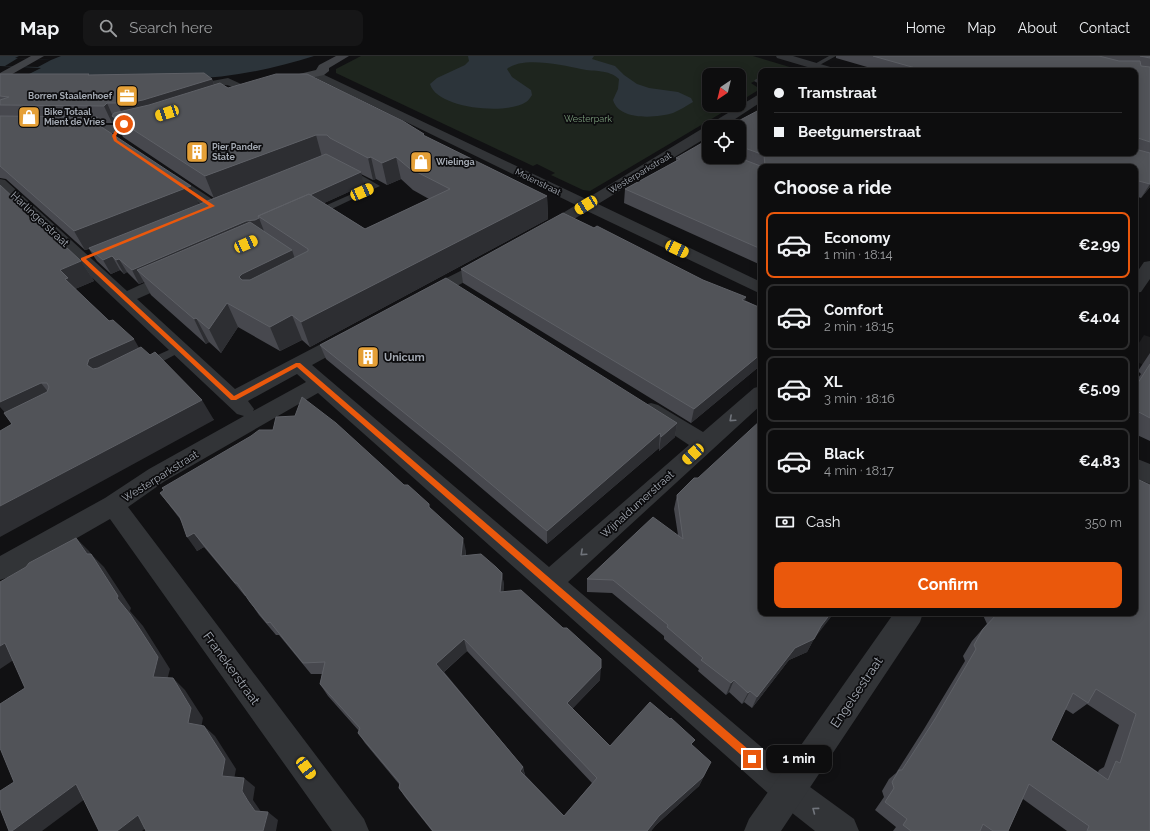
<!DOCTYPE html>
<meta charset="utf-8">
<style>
body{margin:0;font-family:Raleway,sans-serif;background:#161617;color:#f1f3f6;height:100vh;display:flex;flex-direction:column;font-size:15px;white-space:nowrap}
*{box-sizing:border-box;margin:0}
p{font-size:13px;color:#9a9c9e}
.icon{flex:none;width:22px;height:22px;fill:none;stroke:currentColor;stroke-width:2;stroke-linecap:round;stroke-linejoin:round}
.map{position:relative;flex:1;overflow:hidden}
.sheet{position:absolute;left:758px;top:108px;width:380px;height:452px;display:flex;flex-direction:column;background:#0d0d0e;border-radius:8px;box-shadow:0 2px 10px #0003,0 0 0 1px #2d2d2e}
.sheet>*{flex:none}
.banner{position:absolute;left:758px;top:12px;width:380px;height:88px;border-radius:8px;box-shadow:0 2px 10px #0003,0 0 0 1px #2d2d2e;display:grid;align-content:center;height:88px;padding:0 16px;background:#0d0d0e}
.needle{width:26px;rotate:215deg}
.tools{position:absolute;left:702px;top:12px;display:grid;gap:8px}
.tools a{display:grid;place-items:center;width:44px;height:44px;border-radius:8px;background:#0d0d0e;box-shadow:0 2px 10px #0003,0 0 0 1px #2d2d2e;font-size:20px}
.end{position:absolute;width:18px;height:18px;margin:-9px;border:5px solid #ea580c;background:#fff;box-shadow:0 0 0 2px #fff}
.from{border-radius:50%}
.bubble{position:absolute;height:28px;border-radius:8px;background:#0d0d0e;box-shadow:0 2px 10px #0003,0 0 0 1px #2d2d2e;font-size:13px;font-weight:700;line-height:28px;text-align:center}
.car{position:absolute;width:12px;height:24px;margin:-12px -6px;border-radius:5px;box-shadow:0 0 3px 1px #0007;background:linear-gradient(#f5c518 24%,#345 0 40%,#f5c518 0 76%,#345 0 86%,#f5c518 0)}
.banner b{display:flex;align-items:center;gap:14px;height:38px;font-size:15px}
.banner b+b{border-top:1px solid #2d2d2e}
.banner i{width:10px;height:10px;background:#f1f3f6}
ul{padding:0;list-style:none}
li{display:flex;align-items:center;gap:12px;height:66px;margin:0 8px 6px;padding:0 8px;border:2px solid #2d2d2e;border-radius:8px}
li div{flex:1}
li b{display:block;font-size:15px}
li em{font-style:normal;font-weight:700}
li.current{border-color:#ea580c}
li>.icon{width:36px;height:36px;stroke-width:1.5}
h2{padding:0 16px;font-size:18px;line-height:48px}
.pay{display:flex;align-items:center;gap:10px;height:44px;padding:0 16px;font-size:15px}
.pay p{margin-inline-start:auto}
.button{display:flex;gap:8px;margin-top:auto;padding:8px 16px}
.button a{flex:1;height:46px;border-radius:8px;background:#ea580c;color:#fff;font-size:16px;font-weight:700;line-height:46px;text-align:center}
header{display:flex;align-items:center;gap:24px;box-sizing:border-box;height:56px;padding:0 20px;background:#0d0d0e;border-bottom:1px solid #2d2d2e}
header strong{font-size:19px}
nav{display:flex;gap:22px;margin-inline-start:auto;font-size:14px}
.search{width:280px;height:36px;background:#161617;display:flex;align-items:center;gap:10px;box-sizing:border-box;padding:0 14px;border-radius:8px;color:#9a9c9e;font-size:15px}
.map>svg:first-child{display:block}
</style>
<header>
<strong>Map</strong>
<div class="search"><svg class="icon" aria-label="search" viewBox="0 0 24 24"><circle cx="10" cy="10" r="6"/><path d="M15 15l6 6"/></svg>Search here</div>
<nav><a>Home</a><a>Map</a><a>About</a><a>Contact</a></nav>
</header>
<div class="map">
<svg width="1150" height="775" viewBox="0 0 1150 775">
<rect width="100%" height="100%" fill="#111113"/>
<!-- built -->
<path fill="#1d1d1f" d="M1144 279 1150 281V312L1135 305V293Z"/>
<!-- green -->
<path fill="#1e251e" d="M361 0H753L803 15H761V22L751 27 760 33 739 46V19H709V49H735L590 135 583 134 551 119 555 117 537 108 533 110 336 17V13Z"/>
<!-- water -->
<path fill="#2c343a" d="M0 0H19L15 2 51 4 61 0H314C273 13 230 22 186 23 134 24 81 20 29 18L41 12 0 10Z
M468 0H594L592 3 615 10 624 19 637 28 649 32 678 36 691 42 693 46C686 50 680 54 673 57 656 62 619 65 613 44L618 33 619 23C608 13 595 16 581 13 563 9 522 0 507 13L512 21 531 34 532 39C530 42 528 45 526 46 507 59 437 53 430 28L437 22 465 9 469 5Z"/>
<!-- pier -->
<path fill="#111113" d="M18 2 51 4 38 11 5 10Z"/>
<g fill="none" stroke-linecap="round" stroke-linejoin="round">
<!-- service -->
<path fill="#323437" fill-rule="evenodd" d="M829 0H836L816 11 811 10Z
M346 114H352L380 130 317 160H311V156L370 130 346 118Z
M180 289 184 290 185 292 184 294 150 312 146 313 141 309 142 306Z"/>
<!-- minor -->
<path fill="#323437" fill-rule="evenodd" d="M316 15 586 143 761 37V46L723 71H709V80L598 148 761 226V238L587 155 550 178H538L536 175 538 172 576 149 312 20 310 18 312 16Z
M228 22 252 33 254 35 248 39C241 37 232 29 225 29 214 30 185 40 178 30L184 27H201Z
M761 22V29L754 25 756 23Z
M981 97H996L980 111H965Z
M169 117 174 118 218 147 221 150C215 158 196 163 188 161L185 158 188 155 202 149 164 124 162 121 164 118Z
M0 123 5 124 127 235 168 216 174 215 180 216 183 220 180 224 137 243 235 333 342 277 349 275 356 277 358 281 356 285 312 309 549 511 689 389 644 359 640 354 644 349 651 347 658 349 703 376 754 332 761 330V349L568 526 799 723 854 763 859 775H815L777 745 318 337 165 425 128 451 364 763 369 775H332L110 463 9 521 0 524V500L105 442 149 413 244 360 237 358 0 135ZM297 318 306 326 253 355 254 353 248 345Z
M488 201 494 202 496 206 494 210 431 244 425 245 419 244 416 240 419 236Z
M1135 402 1150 408V428L1135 422Z"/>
<!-- tertiary -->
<path fill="#323437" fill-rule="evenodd" d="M776 0H793L837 13 839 15H821L777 2Z
M1150 205V223L1141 236 1135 237V219L1144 206Z
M894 557H923L920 566 781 775H744L749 763Z"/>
<!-- secondary -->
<path fill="#414347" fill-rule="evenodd" d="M31 0H44L0 25V17Z
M336 0H349L329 12V15L324 19 282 28 276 25 278 23 316 14 319 9Z
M148 64 154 68 152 71 123 77H75L69 73 75 69H123Z"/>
</g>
<!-- wall -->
<path fill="#47484e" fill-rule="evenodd" d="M836 0H1150V131L1141 142 1135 140V111H761V209L624 147 625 133 676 105V102L739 101V71L761 97H979L977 99 1135 97V15H881L836 2Z
M0 18 90 19 212 23 214 28 228 32 424 80 547 140 548 163 310 291 302 284 280 295 238 271 221 297 209 286 206 288 151 239 144 226 139 228 127 216 124 218 120 214 111 218 97 205 89 193 85 194 6 123 0 122ZM115 65 123 81 214 142 199 148 103 73 101 67H112ZM361 118 373 124 376 123 387 129 401 123 413 134 429 143 365 173 324 147 364 129Z
M594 172 761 252V309L691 367 463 227 461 213Z
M81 205 94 225 75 233 139 292 214 364 12 368 5 356Z
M320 289 677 367 675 381 659 395V392L547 488 451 406 326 303Z
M1150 297V385L1135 378V326L1141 318 1138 315Z
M404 429 430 452 466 495V499L502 517 504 530 503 536 600 624 572 653 610 690H693L706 716 699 730 656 769 651 775H432L405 741 399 732V728L365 687 358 677 359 675 328 640 320 628 322 618H311L279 579H276L259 559 246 540H245L204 491 197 495 180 463 160 437 164 435 162 432ZM467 595 592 727 564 760 525 719 523 711 444 616Z
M677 439 834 557 816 579 807 596 789 604 752 652 744 646 742 648 729 636 726 639 698 615 699 613 664 583V580L612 537 587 536V523L678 479 674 453Z
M982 557H1135L1150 775H1067L1023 743 1008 775H893L896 771 875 754 884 741 882 735 889 723 896 717 924 673 965 605 963 600 972 585 987 568ZM1087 648 1119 669 1104 711 1099 714 1098 716 1051 684 1065 653 1073 658Z"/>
<!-- shaded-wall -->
<path fill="#2d2e32" d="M212 23 218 40 127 67 118 49Z
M107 47 115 65 112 67 104 50Z
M97 61 106 78 100 70Z
M316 79 322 101 214 142 205 120Z
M970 97H979L964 110Z
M371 101 376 123 373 124 368 102Z
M396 101 401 123 387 129 382 107Z
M361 116 364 129 274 170 261 161Z
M1150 128V131L1141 142Z
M191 130 199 149 85 194 74 175Z
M547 140 548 163 310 291 301 266Z
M259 162 264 175 260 177 137 214 144 226 139 228 132 214 246 165Z
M292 194 300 218 252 242 239 221 242 218Z
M112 200 120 214 111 218 103 204Z
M119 203 127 216 124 218 116 204Z
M81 205 94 225 75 233 65 223 60 214Z
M746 241 743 255 742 244Z
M227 247 238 271 221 297 209 273Z
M292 259 302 284 280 295 270 271Z
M196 262 209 286 206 288 194 263Z
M134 283 146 304 103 324 87 309 89 303Z
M761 298V309L691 367 694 353Z
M41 327 57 347 14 367 0 351V346Z
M202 344 214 364 0 481V450Z
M677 367 675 381 659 395 661 381Z
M660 377 659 392 547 488V475Z
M194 477 204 491 197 495 187 481Z
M76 482 89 495 99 511 87 498Z
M463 482 466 495 464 513 461 500Z
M91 498 104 511 131 552 130 555 143 570 170 613 165 632 153 621 117 542Z
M502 517 504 530 502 549 500 536Z
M831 557H834L814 583 821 570Z
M464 583 467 595 440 619 436 608Z
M814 583 807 596 789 604 752 652 757 641 795 592Z
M5 587 21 599 0 613V590Z
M601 612 600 624 567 658V647Z
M173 622 185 634 203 662 200 678 188 667Z
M734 624 729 636 726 639 731 627Z
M750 635 744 646 742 648 748 637Z
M204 670 215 680 236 713 233 729 222 720Z
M711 706 699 730 656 769 651 775H647L659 760Z
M523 711 525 721 520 715Z
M244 722 255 731 253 744 266 763 255 755 248 745 242 735Z
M76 728 93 737 42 775H12Z
M268 756 278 764 276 775H263Z
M138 759 152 767 142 775H117Z"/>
<!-- building -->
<path fill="#515358" stroke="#5e6066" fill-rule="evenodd" d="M873 0H1099L1119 5H1140L1141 10 1150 11V86L1138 82 1135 83V15H926Z
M1140 0H1150V2Z
M204 17 212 23 143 44 118 49 117 47H107L104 50 0 49V44L9 41 0 40V18H89L88 19Z
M276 18H307L403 65 424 78 423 79 547 140 301 266 292 259 270 271 227 247 209 273 196 262 194 263 137 214 250 166 292 194 242 218 239 221 242 224H250L308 195V193L258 160 309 138 365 173 450 133 409 112 396 101 382 107 371 101 368 102 330 82 327 79H316L205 120 112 60 114 57 149 49 220 27 228 32Z
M761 53V97H970V99H987L989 97H1135V93L1150 97V128L1135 124V111H761V193L625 133 680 103 676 102 709 83V101H737L763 111 765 110 764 99 739 90V71H727Z
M0 60 97 61 100 70 191 130 74 175 0 110Z
M326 98 361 116 310 139 309 138 258 160 259 162 255 164 246 165 132 214 119 203 116 204 112 200 103 204 89 192Z
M0 129 81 205 60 214 68 222 65 223 109 265 113 264 134 283 89 303 87 309 93 313 98 312 141 291 150 299 155 296 202 344 0 450V375L12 368 4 357 47 336 49 331 47 327H41L0 346Z
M563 157 594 172 597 170 703 224 746 241 742 244 761 252V298L694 353 461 213Z
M446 222 677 367 661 381 660 377 547 475 448 392 320 289Z
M1150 308V362L1135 354V333L1136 330Z
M302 341 336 367 404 429H408L429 448V451L463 482 461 500 481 498 496 511 502 517 500 536 521 534 563 572H567L601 603V612L567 647 610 690 650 646 670 663 671 662 695 684 691 688 711 706 703 721 659 760 647 775H433L399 732 400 727 358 677 360 672 320 628 325 606 303 607 270 566 267 567 250 546 237 527H235L194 477 187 481 180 461 160 437 164 434 162 432 251 380 259 374H273L276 361 295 360ZM464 583 597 722 564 760 520 715 523 711 436 608Z
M761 364V557H831L821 570 814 583 795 592 757 641 750 635 748 637 734 624 731 627 701 604 703 602 667 571 668 569 613 524 587 523 653 461 683 483 677 439 694 422H698Z
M1135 422 1150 429V775H1087L1089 770 1029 728 1008 775H993L983 768 980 775H911L903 769 907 763 885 746 894 732 892 726 899 714H902L935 663 976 593 974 589 983 573 998 557H1135ZM1096 633 1136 658 1120 707 1116 705 1108 724 1051 684 1073 637 1088 647Z
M76 482 87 498H91L118 540 117 542 130 558 158 601 153 621 173 622 191 652 188 667 204 670 225 703 222 720 244 722 242 735 248 745 255 755 268 756 263 775H146L138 759 117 775H99L76 728 12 775H9L0 752V735L14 726 0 692V648L25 632 5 587 0 590V526L26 511 29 507Z"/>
<!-- one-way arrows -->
<defs><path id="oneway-chevron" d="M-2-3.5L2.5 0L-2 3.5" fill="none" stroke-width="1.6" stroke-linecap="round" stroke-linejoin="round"/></defs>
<g stroke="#70747b">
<use href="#oneway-chevron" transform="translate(732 363) rotate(138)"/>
<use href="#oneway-chevron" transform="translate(583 497) rotate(138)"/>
<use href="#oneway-chevron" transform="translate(815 754) rotate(-143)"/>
</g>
<!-- route -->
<path fill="#ea580c" d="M124 67 126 68 121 70 116 80 117 84 215 150 86 203 234 340 296 307H300L756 700V706H749L297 311 236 344H231L81 204V202L209 150 114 85 112 80 118 69Z"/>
<!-- icons -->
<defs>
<g id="office-square" transform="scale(1.15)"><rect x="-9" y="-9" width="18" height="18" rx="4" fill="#e5a037" stroke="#0c0c0e"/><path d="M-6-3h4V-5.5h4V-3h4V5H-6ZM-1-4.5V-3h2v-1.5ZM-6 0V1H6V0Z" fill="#fff"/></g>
<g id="shop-square" transform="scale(1.15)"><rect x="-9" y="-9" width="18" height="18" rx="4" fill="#e5a037" stroke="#0c0c0e"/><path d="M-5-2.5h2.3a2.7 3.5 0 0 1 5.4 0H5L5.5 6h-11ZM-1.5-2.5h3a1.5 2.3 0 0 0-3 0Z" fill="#fff"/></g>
<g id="building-square" transform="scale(1.15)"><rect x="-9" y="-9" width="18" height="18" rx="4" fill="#e5a037" stroke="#0c0c0e"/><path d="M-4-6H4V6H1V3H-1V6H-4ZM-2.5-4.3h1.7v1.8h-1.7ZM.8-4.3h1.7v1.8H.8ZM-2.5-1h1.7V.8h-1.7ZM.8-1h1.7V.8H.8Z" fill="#fff"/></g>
</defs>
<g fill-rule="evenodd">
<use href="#office-square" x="127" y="40"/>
<use href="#shop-square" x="29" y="61"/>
<use href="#building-square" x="197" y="96"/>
<use href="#shop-square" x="421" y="106"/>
<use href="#building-square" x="368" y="301"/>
</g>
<g text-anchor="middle" stroke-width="3.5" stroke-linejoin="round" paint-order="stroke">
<!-- far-poi labels -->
<g font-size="9" font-weight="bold" fill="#a3a9b2" stroke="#0c0c0e" text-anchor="start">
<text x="112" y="43" text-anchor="end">Borren Staalenhoef</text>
<text x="44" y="59">Bike Totaal<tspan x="44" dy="10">Mient de Vries</tspan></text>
<text x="212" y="94">Pier Pander<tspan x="212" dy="10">State</tspan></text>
<text x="436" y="109">Wielinga</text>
</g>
<!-- far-park labels -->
<g font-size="9" fill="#7b9c7b" stroke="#0c0c0e">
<text x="588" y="66">Westerpark</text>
</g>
<!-- far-street labels -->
<g font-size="9" fill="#a3a9b2" stroke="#0c0c0e">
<text transform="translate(640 117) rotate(-31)" y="3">Westerparkstraat</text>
<text transform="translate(538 126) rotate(26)" y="3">Molenstraat</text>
</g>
<!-- street labels -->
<g font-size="11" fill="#a3a9b2" stroke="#0c0c0e">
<text transform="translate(40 163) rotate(43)" y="4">Harlingerstraat</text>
<text transform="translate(160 420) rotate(-32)" y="4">Westerparkstraat</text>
<text transform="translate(637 448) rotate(-42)" y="4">Wijnaldumerstraat</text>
</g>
<!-- poi labels -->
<g font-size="11" font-weight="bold" fill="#a3a9b2" stroke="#0c0c0e" text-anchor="start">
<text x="384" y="305">Unicum</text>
</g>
<!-- near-street labels -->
<g font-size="13" fill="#a3a9b2" stroke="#0c0c0e">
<text transform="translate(232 612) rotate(54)" y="5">Franekerstraat</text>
<text transform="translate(856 636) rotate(-56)" y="5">Engelsestraat</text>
</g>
</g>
</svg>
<div class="tools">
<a><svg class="needle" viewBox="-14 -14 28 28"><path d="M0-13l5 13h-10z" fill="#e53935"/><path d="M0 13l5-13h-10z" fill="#9a9c9e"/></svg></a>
<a><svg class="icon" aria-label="locate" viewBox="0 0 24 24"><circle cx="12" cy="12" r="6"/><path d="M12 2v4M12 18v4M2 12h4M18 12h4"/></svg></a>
</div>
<i class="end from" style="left:124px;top:68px"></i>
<i class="end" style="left:752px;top:703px"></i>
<div class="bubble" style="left:766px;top:689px;width:66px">1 min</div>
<i class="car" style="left:167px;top:57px;rotate:252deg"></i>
<i class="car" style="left:362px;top:136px;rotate:66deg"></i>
<i class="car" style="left:586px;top:149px;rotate:239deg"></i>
<i class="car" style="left:246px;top:188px;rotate:66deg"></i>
<i class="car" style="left:677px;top:193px;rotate:115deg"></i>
<i class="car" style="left:693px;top:398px;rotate:228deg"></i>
<i class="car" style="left:306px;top:712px;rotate:143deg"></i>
<div class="banner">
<b><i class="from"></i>Tramstraat</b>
<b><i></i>Beetgumerstraat</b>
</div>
<section class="sheet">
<h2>Choose a ride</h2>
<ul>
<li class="current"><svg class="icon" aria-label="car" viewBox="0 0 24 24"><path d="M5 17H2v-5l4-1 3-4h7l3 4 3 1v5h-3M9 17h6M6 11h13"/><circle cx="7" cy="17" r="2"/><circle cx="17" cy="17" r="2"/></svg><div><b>Economy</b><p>1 min · 18:14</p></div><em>€2.99</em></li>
<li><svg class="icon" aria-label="car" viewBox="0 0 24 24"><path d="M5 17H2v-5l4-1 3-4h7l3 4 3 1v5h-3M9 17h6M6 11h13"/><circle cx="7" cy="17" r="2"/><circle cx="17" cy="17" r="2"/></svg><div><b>Comfort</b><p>2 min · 18:15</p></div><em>€4.04</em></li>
<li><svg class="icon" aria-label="car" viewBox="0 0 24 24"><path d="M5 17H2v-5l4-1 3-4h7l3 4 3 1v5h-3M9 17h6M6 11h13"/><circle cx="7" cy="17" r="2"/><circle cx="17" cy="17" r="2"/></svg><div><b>XL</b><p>3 min · 18:16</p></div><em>€5.09</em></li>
<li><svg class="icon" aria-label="car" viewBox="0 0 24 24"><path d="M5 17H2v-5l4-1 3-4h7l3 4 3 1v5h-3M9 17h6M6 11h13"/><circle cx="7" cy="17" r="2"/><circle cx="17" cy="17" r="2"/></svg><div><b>Black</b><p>4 min · 18:17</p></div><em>€4.83</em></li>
</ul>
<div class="pay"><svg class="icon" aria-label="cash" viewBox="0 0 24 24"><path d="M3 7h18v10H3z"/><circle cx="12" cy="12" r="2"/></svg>Cash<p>350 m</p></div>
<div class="button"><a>Confirm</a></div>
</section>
</div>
